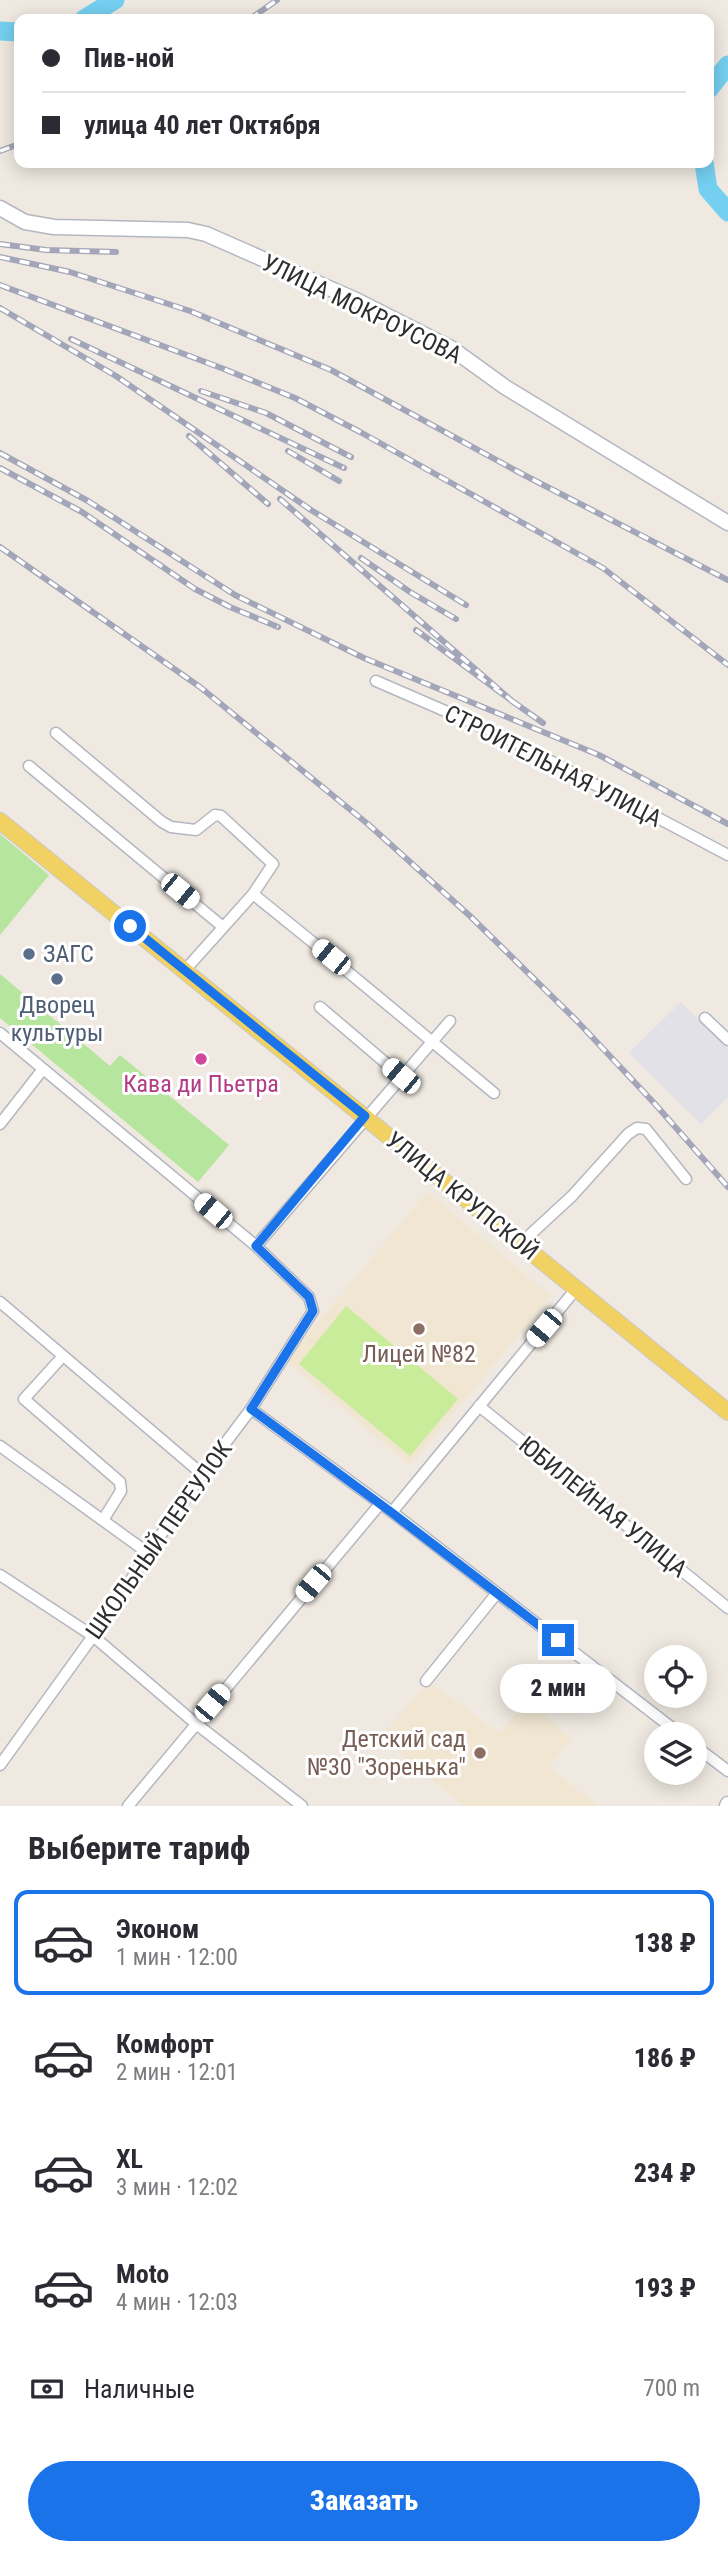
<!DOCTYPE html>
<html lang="ru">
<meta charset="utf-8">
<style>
body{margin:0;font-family:"Roboto Condensed",sans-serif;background:#f2f2f3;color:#2b2b33;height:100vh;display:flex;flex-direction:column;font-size:26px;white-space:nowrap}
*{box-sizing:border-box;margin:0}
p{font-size:23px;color:#7c7c81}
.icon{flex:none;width:38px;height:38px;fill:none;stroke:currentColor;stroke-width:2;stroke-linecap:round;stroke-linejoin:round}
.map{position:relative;height:1806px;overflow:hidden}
.panel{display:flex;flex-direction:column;background:#fff;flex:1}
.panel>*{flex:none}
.top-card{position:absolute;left:14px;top:14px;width:700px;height:154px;border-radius:14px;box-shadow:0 4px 18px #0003;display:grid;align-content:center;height:154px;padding:0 28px;background:#fff}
.fabs{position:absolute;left:644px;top:1645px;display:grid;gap:14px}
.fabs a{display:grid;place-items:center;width:63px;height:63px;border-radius:50%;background:#fff;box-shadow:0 4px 18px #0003;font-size:35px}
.end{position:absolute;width:32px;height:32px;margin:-16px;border:9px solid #1a73e8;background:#fff;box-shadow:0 0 0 4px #fff}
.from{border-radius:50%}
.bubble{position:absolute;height:49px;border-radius:24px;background:#fff;box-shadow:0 4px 18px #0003;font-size:23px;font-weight:800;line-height:49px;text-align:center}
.car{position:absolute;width:21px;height:42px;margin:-21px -10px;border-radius:9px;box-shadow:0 0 5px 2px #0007;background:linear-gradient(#fff 24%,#345 0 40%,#fff 0 76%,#345 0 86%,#fff 0)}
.top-card b{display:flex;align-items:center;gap:24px;height:66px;font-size:26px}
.top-card b+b{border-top:2px solid #e1e1e2}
.top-card i{width:18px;height:18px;background:#2b2b33}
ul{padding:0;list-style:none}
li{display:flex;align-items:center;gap:21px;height:105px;margin:0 14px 10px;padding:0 14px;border:4px solid transparent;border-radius:14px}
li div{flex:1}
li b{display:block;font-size:26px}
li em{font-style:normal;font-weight:800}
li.current{border-color:#1a73e8}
li>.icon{width:63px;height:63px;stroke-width:1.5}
h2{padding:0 28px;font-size:32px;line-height:84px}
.pay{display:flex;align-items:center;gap:18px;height:77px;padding:0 28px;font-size:26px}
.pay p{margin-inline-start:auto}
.action{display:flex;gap:14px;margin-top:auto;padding:14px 28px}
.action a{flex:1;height:80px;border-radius:42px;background:#1a73e8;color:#fff;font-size:28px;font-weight:800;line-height:80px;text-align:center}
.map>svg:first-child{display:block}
</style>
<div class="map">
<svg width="728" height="1806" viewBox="0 0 728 1806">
<rect width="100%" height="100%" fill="#efe9e1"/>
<!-- industrial -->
<path fill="#e3e1e8" d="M681 1002 728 1049V1097L701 1124 629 1053Z"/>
<!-- education -->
<path fill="#f0e6d1" d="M427 1192 551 1296 410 1465 286 1361Z
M432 1684 499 1733 528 1701 571 1739 549 1767 598 1806H464L381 1737 424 1687Z"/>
<!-- green -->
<path fill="#b6e59e" d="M0 834 49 875 0 935Z
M0 974 110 1066 120 1055 229 1145 198 1182 0 1018Z"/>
<!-- pitch -->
<path fill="#c9ec9a" d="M346 1306 458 1399 410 1456 299 1364Z"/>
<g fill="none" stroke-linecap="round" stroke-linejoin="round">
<!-- river -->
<path stroke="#75cff0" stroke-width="19" d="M84 19 115 0
M0 31 19 32
M709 89 728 65
M704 163 708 189 728 212"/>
<!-- street casing -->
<g stroke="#b4b7c1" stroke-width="13">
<path id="street" d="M376 681 505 737 728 855
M56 733 162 822 171 827 196 830 215 815 221 816 273 864 253 894 185 970
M29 766 223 927
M253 894 331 957
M347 971 494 1093
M320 1007 401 1076
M705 1018 728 1040
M0 1033 256 1246 309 1297 313 1311 251 1409 202 1474 93 1636 0 1765
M0 1124 43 1069
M520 1244 572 1196 628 1134 637 1128 646 1129 686 1179
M256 1246 450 1021
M0 1302 202 1474
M63 1356 24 1399 120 1482 121 1491 103 1520
M479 1406 728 1608
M251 1409 392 1512 680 1734
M0 1446 148 1553
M392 1512 576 1289
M0 1575 93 1636 195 1723 302 1806
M426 1681 497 1593
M695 1746 728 1771
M128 1806 380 1504"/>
</g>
<!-- secondary casing -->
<g stroke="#b4b7c1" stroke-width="17">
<path id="secondary" d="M0 208 25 222 54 227 188 230 206 234 356 300 451 348 505 387 728 523
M727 1806 728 1804"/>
</g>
<!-- primary casing -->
<g stroke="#c9c9c9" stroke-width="18">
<path id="primary" d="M0 821 728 1412"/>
</g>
<!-- street -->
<use href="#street" stroke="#fff" stroke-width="10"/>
<!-- secondary -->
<use href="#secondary" stroke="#fff" stroke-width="14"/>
<!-- primary -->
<use href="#primary" stroke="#f2d163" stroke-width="16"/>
<!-- rail casing -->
<g stroke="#a3a6b8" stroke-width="6">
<path id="rail" d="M250 19 277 0
M0 151 19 144
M0 244 46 250 116 252
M0 257 70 272 190 311 331 370 524 475 728 580
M0 285 224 369 295 398 362 433 603 568 728 665
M0 308 116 376 311 510 466 605
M71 339 344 468
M201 391 266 413 351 457
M189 436 268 504
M288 451 339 481
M0 453 88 501 235 595 364 658 599 755 728 824
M0 468 82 512 195 589 230 607 278 627
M280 499 512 701 416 630
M0 547 200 687 369 825 470 916 577 1021 655 1104 728 1187
M361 558 410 592 456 619
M512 701 543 723"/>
</g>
<!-- rail -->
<use href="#rail" stroke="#fff" stroke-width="3.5" stroke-dasharray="10" stroke-linecap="butt"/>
</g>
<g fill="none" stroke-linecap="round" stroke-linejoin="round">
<!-- route -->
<path stroke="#1a73e8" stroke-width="9" d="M130 926 365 1116 256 1246 309 1297 313 1311 251 1409 391 1512 558 1640"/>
</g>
<!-- markers -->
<g fill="#5c6f8a" stroke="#fff" stroke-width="2.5">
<circle cx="29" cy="954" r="7"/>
<circle cx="57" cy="979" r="7"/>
</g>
<circle fill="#d1479c" stroke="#fff" stroke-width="2.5" cx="201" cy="1059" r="7"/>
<g fill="#8d6e63" stroke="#fff" stroke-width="2.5">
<circle cx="419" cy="1329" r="7"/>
<circle cx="480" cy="1753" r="7"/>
</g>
<g text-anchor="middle" stroke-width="6" stroke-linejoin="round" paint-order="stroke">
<!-- street labels -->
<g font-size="24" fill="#2e2e2e" stroke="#fff">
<text transform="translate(362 309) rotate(26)" y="8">УЛИЦА МОКРОУСОВА</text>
<text transform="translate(553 766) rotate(27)" y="8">СТРОИТЕЛЬНАЯ УЛИЦА</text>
<text transform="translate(462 1196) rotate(39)" y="8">УЛИЦА КРУПСКОЙ</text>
<text transform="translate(603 1507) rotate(39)" y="8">ЮБИЛЕЙНАЯ УЛИЦА</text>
<text transform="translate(159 1540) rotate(-55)" y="8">ШКОЛЬНЫЙ ПЕРЕУЛОК</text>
</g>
<!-- service labels -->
<g font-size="24" fill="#4e5e75" stroke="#fff" text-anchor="start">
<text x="43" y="962">ЗАГС</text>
<text x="57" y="1013" text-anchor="middle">Дворец<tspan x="57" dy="28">культуры</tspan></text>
</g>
<!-- hotel labels -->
<g font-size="24" fill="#b23c85" stroke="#fff">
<text x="201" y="1092">Кава ди Пьетра</text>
</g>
<!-- education labels -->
<g font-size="24" fill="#785e54" stroke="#fff">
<text x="419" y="1362">Лицей №82</text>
<text x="466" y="1747" text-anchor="end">Детский сад<tspan x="466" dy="28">№30 "Зоренька"</tspan></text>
</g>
</g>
</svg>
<div class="fabs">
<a><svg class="icon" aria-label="locate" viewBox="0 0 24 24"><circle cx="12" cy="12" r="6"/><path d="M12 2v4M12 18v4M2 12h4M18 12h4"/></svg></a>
<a><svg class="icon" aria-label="layers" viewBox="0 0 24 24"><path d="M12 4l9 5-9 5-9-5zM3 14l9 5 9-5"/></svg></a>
</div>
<i class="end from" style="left:130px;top:926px"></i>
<i class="end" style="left:558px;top:1640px"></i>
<div class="bubble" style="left:500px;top:1664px;width:116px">2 мин</div>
<i class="car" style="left:180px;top:891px;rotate:129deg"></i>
<i class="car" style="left:331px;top:957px;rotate:309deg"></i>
<i class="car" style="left:401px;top:1076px;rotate:310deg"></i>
<i class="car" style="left:213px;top:1211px;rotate:310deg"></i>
<i class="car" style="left:544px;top:1328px;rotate:220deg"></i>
<i class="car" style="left:313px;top:1583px;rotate:220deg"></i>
<i class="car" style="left:212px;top:1703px;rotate:40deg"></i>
<div class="top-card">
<b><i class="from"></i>Пив-ной</b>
<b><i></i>улица 40 лет Октября</b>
</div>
</div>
<section class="panel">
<h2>Выберите тариф</h2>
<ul>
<li class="current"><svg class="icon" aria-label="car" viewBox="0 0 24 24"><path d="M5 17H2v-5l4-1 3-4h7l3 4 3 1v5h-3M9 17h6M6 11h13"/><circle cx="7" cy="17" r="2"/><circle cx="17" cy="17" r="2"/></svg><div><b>Эконом</b><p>1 мин · 12:00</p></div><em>138 ₽</em></li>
<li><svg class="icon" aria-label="car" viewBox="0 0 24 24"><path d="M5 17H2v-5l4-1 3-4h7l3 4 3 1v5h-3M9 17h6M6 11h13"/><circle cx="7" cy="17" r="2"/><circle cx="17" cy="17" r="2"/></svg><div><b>Комфорт</b><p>2 мин · 12:01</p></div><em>186 ₽</em></li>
<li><svg class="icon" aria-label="car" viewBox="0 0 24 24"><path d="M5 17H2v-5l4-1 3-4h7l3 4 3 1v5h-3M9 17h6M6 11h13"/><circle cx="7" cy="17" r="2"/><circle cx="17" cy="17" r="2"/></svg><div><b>XL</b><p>3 мин · 12:02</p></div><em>234 ₽</em></li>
<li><svg class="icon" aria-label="car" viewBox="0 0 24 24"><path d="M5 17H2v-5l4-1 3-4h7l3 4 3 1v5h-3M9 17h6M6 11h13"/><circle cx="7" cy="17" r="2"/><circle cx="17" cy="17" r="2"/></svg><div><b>Moto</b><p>4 мин · 12:03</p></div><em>193 ₽</em></li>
</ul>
<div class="pay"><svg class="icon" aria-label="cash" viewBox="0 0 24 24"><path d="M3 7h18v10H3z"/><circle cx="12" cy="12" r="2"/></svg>Наличные<p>700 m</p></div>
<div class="action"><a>Заказать</a></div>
</section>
